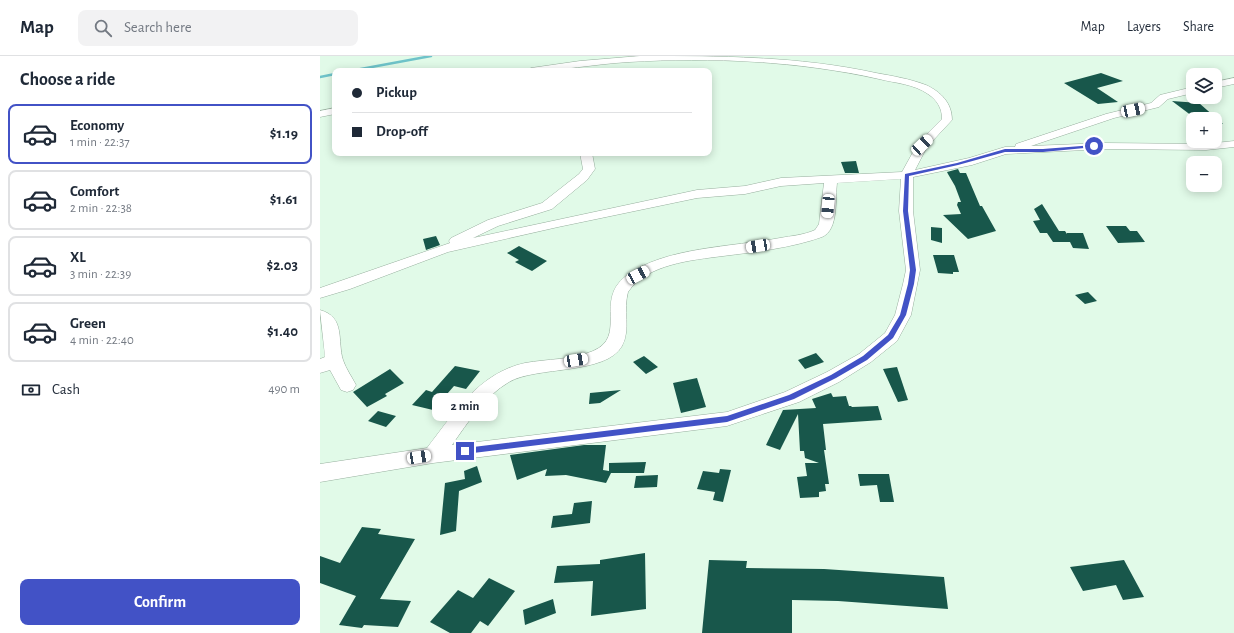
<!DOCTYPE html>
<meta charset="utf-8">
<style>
body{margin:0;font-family:"Alegreya Sans",sans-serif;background:#f2f2f3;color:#1f2937;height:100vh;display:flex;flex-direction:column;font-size:15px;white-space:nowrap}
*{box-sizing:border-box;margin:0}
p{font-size:13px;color:#747a83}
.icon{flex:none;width:22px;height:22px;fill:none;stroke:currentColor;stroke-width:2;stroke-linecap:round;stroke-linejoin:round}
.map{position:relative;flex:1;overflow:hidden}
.drawer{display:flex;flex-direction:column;background:#fff;width:320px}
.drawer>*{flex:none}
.guide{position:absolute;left:12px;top:12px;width:380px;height:88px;border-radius:8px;box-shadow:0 2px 10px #0003;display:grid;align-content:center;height:88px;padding:0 20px;background:#fff}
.tools{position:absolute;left:866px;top:12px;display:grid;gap:8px}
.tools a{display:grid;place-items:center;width:36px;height:36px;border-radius:8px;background:#fff;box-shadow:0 2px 10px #0003;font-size:20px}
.end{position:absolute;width:18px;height:18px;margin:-9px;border:5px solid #4252c6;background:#fff;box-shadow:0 0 0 2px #fff}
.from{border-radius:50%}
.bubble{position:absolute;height:28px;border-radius:8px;background:#fff;box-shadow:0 2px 10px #0003;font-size:13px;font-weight:700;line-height:28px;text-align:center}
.car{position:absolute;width:12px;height:24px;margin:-12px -6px;border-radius:5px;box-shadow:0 0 3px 1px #0007;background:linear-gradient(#fff 24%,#345 0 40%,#fff 0 76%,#345 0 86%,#fff 0)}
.guide b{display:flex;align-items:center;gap:14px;height:38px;font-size:15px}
.guide b+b{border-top:1px solid #e0e1e3}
.guide i{width:10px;height:10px;background:#1f2937}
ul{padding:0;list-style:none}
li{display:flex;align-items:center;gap:12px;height:60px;margin:0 8px 6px;padding:0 12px;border:2px solid #e0e1e3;border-radius:8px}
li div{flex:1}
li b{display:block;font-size:15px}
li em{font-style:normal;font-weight:700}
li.selected{border-color:#4252c6}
li>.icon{width:36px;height:36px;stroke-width:1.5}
h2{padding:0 20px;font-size:18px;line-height:48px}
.pay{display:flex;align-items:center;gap:10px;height:44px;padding:0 20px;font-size:15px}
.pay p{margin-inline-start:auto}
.button{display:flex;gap:8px;margin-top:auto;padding:8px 20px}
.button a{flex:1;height:46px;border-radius:8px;background:#4252c6;color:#fff;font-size:16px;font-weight:700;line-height:46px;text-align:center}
header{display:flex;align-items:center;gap:24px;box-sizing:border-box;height:56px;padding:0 20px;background:#fff;border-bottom:1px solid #e0e1e3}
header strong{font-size:19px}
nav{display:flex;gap:22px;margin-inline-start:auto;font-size:14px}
.search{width:280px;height:36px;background:#f2f2f3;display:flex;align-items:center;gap:10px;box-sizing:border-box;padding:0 14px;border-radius:8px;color:#747a83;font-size:15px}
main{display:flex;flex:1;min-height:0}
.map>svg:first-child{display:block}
</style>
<header>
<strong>Map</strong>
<div class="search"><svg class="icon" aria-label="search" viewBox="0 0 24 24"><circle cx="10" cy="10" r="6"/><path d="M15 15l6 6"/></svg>Search here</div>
<nav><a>Map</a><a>Layers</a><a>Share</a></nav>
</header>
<main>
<section class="drawer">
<h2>Choose a ride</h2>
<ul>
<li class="selected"><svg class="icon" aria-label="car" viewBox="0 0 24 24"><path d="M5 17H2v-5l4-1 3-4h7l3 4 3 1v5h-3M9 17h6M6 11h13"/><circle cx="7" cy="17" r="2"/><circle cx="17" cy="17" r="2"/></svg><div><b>Economy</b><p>1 min · 22:37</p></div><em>$1.19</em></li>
<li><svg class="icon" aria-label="car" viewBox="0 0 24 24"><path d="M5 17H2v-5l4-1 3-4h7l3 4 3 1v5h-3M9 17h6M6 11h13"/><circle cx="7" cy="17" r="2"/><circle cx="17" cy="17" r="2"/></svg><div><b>Comfort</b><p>2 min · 22:38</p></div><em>$1.61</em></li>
<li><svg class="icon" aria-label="car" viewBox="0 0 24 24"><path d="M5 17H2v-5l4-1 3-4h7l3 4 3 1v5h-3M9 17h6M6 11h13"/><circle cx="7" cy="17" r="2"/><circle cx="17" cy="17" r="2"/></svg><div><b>XL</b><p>3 min · 22:39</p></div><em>$2.03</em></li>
<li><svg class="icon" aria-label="car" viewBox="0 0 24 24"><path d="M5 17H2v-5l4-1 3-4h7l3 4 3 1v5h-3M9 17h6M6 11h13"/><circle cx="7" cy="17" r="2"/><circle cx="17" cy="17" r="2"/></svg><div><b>Green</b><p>4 min · 22:40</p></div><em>$1.40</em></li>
</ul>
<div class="pay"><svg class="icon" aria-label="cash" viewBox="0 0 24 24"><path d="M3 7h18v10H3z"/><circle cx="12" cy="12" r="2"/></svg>Cash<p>490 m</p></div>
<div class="button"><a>Confirm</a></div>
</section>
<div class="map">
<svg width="914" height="577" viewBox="0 0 914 577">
<rect width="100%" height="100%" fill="#e1fae8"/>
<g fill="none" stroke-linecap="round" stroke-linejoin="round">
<!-- stream -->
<path stroke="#6ec3c9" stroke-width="2.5" d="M30 15 111 0
M0 21 15 18"/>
</g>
<!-- building -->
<path fill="#18574b" d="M781 17 803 25 777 32 798 46 778 48 744 27Z
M852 45 879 47 903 68H895V63H876Z
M536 105 539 117H525L521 106Z
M638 113 640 117H646L660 150H662L676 175 648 183 623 159 641 158 637 149 638 146H641L635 130 628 118 627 116Z
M722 148 739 175H745L747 178V177H763L769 193 753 192 750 186H733L727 177H720L713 165 720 164 714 153Z
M786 170H806L810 175H817L825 186 798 187Z
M611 171 622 172V187L611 184Z
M116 180 120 189 106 194 103 183Z
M199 190 227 205 212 215 208 213 195 206 199 204 187 197Z
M613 199H634L639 216H633V218L618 217Z
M768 236 777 245 765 248 755 239Z
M496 297 504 306 485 313 478 304Z
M324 300 338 311 326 318 313 306Z
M135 310 160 315 146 333 134 330 113 354 92 349 106 334 112 336Z
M577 311 588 344 578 346 563 313Z
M70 313 84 327 65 338 67 340 47 351 33 336Z
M377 322 386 351 361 357 353 327Z
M301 334 280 347 269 348 270 337Z
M511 337 513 341 526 340 529 350H531L532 351 558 350 562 364 503 368 506 394H504L509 428H505L506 435 499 436V441L480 442 477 421 487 420 485 407H499L485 402 484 395H480L478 358 460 394 446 389 463 354 496 352 492 343Z
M58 355 76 360 66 371 48 365Z
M264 389H286L283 414 289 415V407L326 406 324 417H291L286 427 246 419 225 420 227 413 197 424 190 399Z
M157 410 162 426 139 435 136 475 120 479 125 427 145 423 144 415Z
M400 413 411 414 403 446 393 444 395 436 377 433 383 415 399 417Z
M538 418H569L574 446H560L557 429 540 430Z
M338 419 337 431 314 432 316 420Z
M272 445 270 467 231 472 233 460 252 458 254 447Z
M42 471 61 473 58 478 95 483 60 543 91 545 78 571 44 569 42 572 19 569 36 540 0 527V500L20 507Z
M325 497 326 553 271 560 273 525 234 527 237 510 280 508V504Z
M389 504 427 505 426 512 504 513 624 521 628 553 518 545 472 544V577H382Z
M804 504 824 541 803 544 796 529 763 535 750 511Z
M169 522 195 535 168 570 160 565 151 577H130L110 566 138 534 153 542Z
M233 543 236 557 205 569 203 554Z"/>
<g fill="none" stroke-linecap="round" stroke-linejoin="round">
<!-- minor casing -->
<g stroke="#97af9e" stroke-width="1">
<path id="minor" d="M320 0C399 0 478 0 556 17 573 20 590 23 606 29 621 36 632 47 632 64L607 91 595 114 649 102 685 91H695L696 88 786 58 831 47 840 39 873 31V37L848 43 839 51 794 62 711 90 784 87 886 88 914 85V91L886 94 784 93 686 98 652 109 593 121V155L600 214 591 259 577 285 551 306 519 326 479 346 407 370 113 407 0 426V408L107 392C134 357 159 317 205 307 227 303 252 304 273 295 308 280 274 244 306 220 344 191 413 191 460 182 471 180 484 179 495 174L499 168 504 127 461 130 425 138 377 142 238 171 128 196 30 233 0 242V232L130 187 129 185 131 182 168 164 222 147 259 118 263 113 260 97H272L275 113 267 124 232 153 178 170 153 182 377 134 425 130 461 122 582 116 598 87 622 63C622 52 617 44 608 38 594 28 575 27 559 23 478 5 392 1 309 6 274 8 241 15 206 15L211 12 260 5ZM581 123 579 155 586 214 583 228 575 259 565 277 539 298 507 316 465 336 407 356 132 389C148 366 165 340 189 326 216 310 286 319 302 290 311 273 303 254 308 236 327 208 372 204 403 200 435 196 471 192 502 181 519 174 515 142 517 127Z
M914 22V28L895 32V26Z
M15 52V58L0 61V55Z
M0 254C26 261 17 285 23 304 26 313 32 321 36 329L33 334 27 336 21 334 10 314 0 317V303L5 301Z"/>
</g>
<!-- minor -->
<use href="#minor" fill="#fff" fill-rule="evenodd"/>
</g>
<!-- route -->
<path fill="#4252c6" d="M774 89 775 91 723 96H685L638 109 589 120 588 155 596 214 594 228 586 259 573 282 547 304 516 322 474 343 407 366 145 398 141 395 145 392 407 360 469 339 511 319 543 300 568 279 580 259 588 228 590 214 583 155 585 118 637 107 685 93H723Z"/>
</svg>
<div class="tools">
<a><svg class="icon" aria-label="layers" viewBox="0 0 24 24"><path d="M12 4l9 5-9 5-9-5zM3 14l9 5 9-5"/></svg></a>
<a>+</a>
<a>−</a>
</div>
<i class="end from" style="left:774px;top:90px"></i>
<i class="end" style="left:145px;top:395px"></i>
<div class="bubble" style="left:112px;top:337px;width:66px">2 min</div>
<i class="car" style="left:813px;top:54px;rotate:78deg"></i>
<i class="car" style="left:602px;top:89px;rotate:47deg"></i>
<i class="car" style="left:508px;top:150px;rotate:185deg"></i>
<i class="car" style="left:438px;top:190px;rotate:261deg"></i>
<i class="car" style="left:318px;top:219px;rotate:62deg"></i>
<i class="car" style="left:256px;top:304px;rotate:80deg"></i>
<i class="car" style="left:99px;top:401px;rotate:81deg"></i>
<div class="guide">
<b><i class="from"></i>Pickup</b>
<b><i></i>Drop-off</b>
</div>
</div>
</main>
